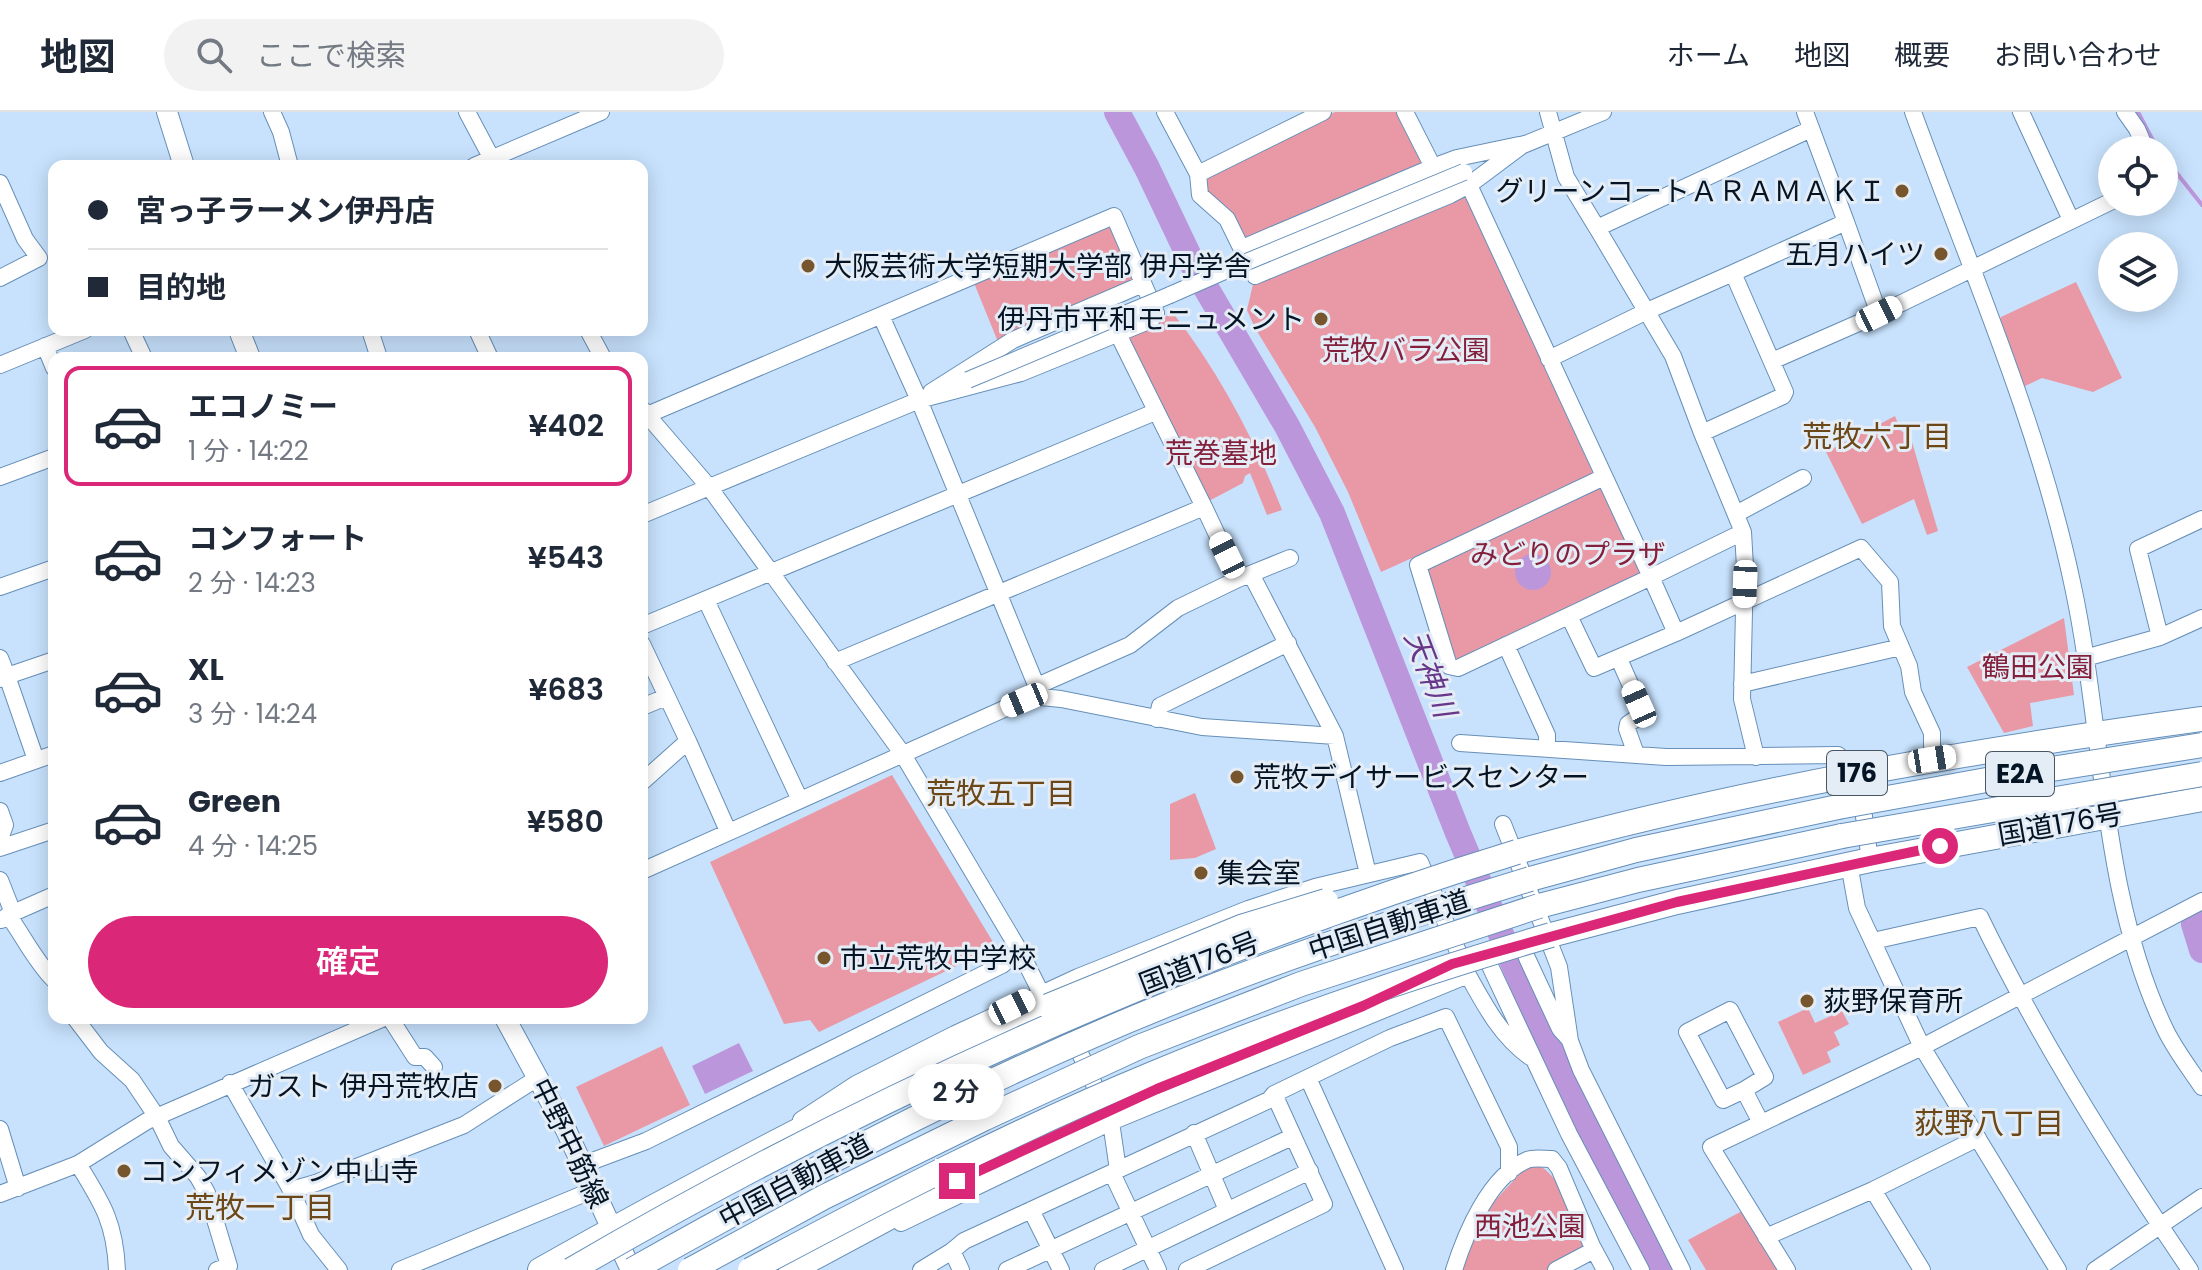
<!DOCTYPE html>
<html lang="ja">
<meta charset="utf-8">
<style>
body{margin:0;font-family:Poppins,"Noto Sans JP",sans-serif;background:#f2f2f3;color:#1f2937;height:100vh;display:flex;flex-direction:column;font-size:30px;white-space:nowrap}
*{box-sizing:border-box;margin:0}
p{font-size:26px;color:#747a83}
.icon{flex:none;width:44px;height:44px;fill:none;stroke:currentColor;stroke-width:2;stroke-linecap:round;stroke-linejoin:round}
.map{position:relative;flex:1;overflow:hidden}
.side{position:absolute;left:48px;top:240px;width:600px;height:672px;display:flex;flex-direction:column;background:#fff;border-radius:16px;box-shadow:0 4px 20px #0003}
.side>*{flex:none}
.banner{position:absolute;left:48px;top:48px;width:600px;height:176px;border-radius:16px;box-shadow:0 4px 20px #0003;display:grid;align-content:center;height:176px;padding:0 40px;background:#fff}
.controls{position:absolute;left:2098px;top:24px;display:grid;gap:16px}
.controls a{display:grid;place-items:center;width:80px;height:80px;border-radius:50%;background:#fff;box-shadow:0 4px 20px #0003;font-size:40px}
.end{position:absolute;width:36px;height:36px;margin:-18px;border:10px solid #db2777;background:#fff;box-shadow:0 0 0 4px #fff}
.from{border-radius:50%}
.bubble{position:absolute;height:56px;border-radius:28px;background:#fff;box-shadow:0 4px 20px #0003;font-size:26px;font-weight:600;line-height:56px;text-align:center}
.car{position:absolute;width:24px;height:48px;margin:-24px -12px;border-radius:10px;box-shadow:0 0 6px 2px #0007;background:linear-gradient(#fff 24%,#345 0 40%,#fff 0 76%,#345 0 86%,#fff 0)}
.banner b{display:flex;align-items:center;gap:28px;height:76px;font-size:30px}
.banner b+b{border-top:2px solid #e0e1e3}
.banner i{width:20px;height:20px;background:#1f2937}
ul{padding:14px 0 0;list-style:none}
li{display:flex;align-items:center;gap:24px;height:120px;margin:0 16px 12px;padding:0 24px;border:4px solid transparent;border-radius:16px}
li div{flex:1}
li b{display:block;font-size:30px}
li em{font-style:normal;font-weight:600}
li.on{border-color:#db2777}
li>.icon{width:72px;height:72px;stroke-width:1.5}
.button{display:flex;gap:16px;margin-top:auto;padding:16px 40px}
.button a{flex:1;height:92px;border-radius:48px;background:#db2777;color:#fff;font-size:32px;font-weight:600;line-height:92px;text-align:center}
header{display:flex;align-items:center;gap:48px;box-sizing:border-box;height:112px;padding:0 40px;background:#fff;border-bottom:2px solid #e0e1e3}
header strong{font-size:38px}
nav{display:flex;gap:44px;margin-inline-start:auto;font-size:28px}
.search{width:560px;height:72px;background:#f2f2f3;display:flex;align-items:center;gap:20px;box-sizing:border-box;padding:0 28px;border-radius:44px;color:#747a83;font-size:30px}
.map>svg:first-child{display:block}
</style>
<header>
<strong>地図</strong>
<div class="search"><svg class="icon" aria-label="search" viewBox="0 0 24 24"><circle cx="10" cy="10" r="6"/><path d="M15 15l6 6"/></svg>ここで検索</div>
<nav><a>ホーム</a><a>地図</a><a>概要</a><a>お問い合わせ</a></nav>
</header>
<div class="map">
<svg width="2202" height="1158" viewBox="0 0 2202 1158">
<rect width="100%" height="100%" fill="#c8e2fd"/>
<!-- green -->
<path fill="#e999a5" d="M1335 0H1399L1423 48 1422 55 1249 128 1240 126 1203 81 1202 66Z
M1461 85 1467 87 1593 361 1590 366 1381 460 1348 380 1315 315 1255 216 1247 198 1253 172Z
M1110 114 1135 172 998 230 974 171Z
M2076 170 2122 266 2093 280 2042 266 2021 276 1999 211 2001 205Z
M1173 201C1219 260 1255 328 1282 398L1267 403 1250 361 1245 364 1243 371 1207 390 1126 228 1127 223Z
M1895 304 1901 319 1910 323 1938 419 1927 423 1914 387 1862 412 1826 340Z
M1602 373 1641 458 1639 465 1460 548 1452 545 1424 456Z
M2064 506 2074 583 2030 591 2033 614 2004 621 1967 555Z
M892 663 996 835 819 920 810 908 784 912 710 750Z
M1195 681 1216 737 1195 746 1170 748V692Z
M1808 896 1815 911 1842 899 1849 912 1834 920 1840 933 1827 940 1831 950 1803 963 1778 910Z
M662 934 690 993 604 1034 576 975Z
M1536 1052C1563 1063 1577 1113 1589 1139L1552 1158H1462L1478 1107 1526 1055Z
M1742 1099 1778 1158H1706L1688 1128Z"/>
<!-- water -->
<path fill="#bc96db" d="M1515 460a18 18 0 1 1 36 0a18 18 0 1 1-36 0Z
M739 931 753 959 705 982 692 954Z"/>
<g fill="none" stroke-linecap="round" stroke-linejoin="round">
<!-- stream -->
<path stroke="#bc96db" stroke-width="4" d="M2138 0 2158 38
M2164 45 2202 93"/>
<!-- river -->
<path stroke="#bc96db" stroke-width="26" d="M1117 0 1147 56 1196 159 1287 314 1332 401 1458 721 1560 961 1662 1158
M2202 805 2194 812 2202 838"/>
<!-- minor casing -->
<g stroke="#668fb8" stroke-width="18">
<path id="minor" d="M272 0 281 20 290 54
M467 0 492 47 498 53
M1165 0 1198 62 1200 83 1227 107 1255 164 1450 83 1469 73 1524 32
M1405 0 1433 55 1457 46 1519 33
M1548 0 1566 65 1597 116
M1805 0 1846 110
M1913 0C1969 154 2038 310 2072 470 2104 616 2100 783 2166 919 2176 939 2190 957 2202 975
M2021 0 2071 108
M2125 0 2137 17 2146 38
M1516 36 1603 0
M474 54 601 0
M1198 62 1323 0
M0 71 25 127 39 146 0 166
M1469 73 1651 465 1743 420
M1242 136 1433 55
M1733 161 1846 110 1879 202
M1170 183 1227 158
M881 204 919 288 1041 585
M131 218 144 246
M370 218 379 246
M477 218 490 246
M588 218 603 246
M1118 222 1204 395
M45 234 54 256
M1549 247 1647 199 1733 161 1785 280 1783 284 1702 321 1743 420 1745 455 1742 587 1756 645
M1772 249 1879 202 2112 89
M0 253 85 218
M931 280 1013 228 1143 172
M642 297 709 375 902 641 1022 843 1041 881
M647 303 1114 104 1156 201 1151 208 1021 261 919 288
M1702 321 1673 244 1597 116 1811 17
M0 365 54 345
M1604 365 1418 453 1449 554 1458 556 1651 465 1676 521 1861 436 1890 470 1892 514 1909 554 1913 580 1932 621V647
M1736 402 1803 366
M642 403 929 284
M1251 462 1335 624 1368 762
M0 475 54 456
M706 488 800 688
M1569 504 1594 556 1676 521
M642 514 1155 300
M2160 525 2202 506
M642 532 688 629
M1506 533 1547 623V636
M0 546 7 564 54 548
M2085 546 2160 525 2138 437 2202 407
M1619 547 1639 592 1641 603 1628 612 1627 617 1636 642
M835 550 1204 395 1238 467 1290 446
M0 567 7 564 36 648
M1742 572 1901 535
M1037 574 1130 533 1178 496 1238 467
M642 595 666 585
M1157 607 1160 594 1288 531
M1460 631 1666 645 1838 643 1858 661 1870 748
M0 661 54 642
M642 670 688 629 728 719
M0 699 5 713 0 727
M1503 712 1559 855 1570 929 1581 958 1682 1158
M0 736 54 718
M1849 752 1857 796 1922 935 2058 1158
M642 759 1024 588 1041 585 1061 587 1202 615 1335 624
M0 768 13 801
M8 803C24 825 35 849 54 868
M1 808 13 801 54 783
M1873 829 1980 805C2039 927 2114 1046 2190 1158
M1527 846 1560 917 1569 927
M1491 856 1569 1022 1641 1158
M1468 863C1485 894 1501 924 1530 945
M1061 899 1111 1010 1118 1058
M75 906 101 940 132 968 157 1005 171 1034 198 1065 207 1081 229 1154 217 1158
M390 906 415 945H425L434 955
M1308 966 1395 1158
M230 971 291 1078
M1744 978 1765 965 1730 898 1687 920 1723 988 1744 978 1761 1011
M801 1008 856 972 955 922 1078 865 1248 797 1315 775 1420 750 1468 863 1111 1010 901 1111
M0 1017 18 1076
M1194 1021 1227 1098
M78 1052C102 1091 115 1110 117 1158
M582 1053 646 1029 1002 853 1020 838
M1112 1061 1158 1158
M1873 1078 1922 1158
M0 1082 78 1052 147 1009 384 906
M1031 1098 1061 1158
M1766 1125 1873 1078 1978 1026
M339 1158 311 1123 291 1078 316 1071 464 1013 539 965
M400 1158 593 1078
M921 1158 952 1139
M961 1158 952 1139 964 1129 1269 988 1274 982 1390 926 1446 905 1509 1035V1061
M1007 1158 1292 1025
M1103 1158 1310 1059
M1187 1158 1324 1092 1274 982
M1454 1158C1465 1123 1489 1064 1527 1048 1534 1045 1544 1047 1552 1047L1559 1056 1592 1134 1605 1158
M1556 1158 1594 1138
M1787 1158 1711 1035 1922 935 2202 789
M2095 1158 2202 1085"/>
</g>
<!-- major casing -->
<g stroke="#668fb8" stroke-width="22">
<path id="major" d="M167 0 184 54
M239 218 250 246
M505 906 566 1018 631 1158"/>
</g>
<!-- highway casing -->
<g stroke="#668fb8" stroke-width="26">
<path id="highway" d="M1517 740C1744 677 1969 639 2202 607
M1530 767 1636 738 1838 695
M1539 794 1638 768 1842 724
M1551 823 1677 790 1870 748 2202 687
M540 1158C706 1064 876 977 1048 894
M791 1158 957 1069 1095 1005"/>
</g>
<!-- minor -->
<use href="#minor" stroke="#fff" stroke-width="16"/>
<!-- major -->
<use href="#major" stroke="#fff" stroke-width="20"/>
<!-- highway -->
<use href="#highway" stroke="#fff" stroke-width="24"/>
<!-- minor-bridge casing -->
<g stroke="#668fb8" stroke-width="18" stroke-linecap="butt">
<path id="minor-bridge" d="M1227 158 1464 60
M968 268 1170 183"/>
</g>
<!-- highway-bridge casing -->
<g stroke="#668fb8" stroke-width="26" stroke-linecap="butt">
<path id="highway-bridge" d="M1838 695 2014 663 2202 633
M1842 724 2202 662
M1048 894 1241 815 1326 789
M571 1158C870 984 1186 842 1517 740
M632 1158C818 1053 1009 953 1209 876 1314 835 1422 800 1530 767
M690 1158 824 1085 985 1006 1139 935 1301 872 1539 794
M750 1158C881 1088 1014 1019 1152 962 1282 908 1416 863 1551 823"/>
</g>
<!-- minor-bridge -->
<use href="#minor-bridge" stroke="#fff" stroke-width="16"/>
<!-- highway-bridge -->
<use href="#highway-bridge" stroke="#fff" stroke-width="24"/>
</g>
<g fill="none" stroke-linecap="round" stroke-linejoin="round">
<!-- route -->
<path stroke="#db2777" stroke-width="10" d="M957 1069 1157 977 1363 894 1452 852 1677 790 1940 734"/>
</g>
<!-- markers -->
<g fill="#77552d" stroke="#e4edf6" stroke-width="3">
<circle cx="1902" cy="79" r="8"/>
<circle cx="1941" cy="142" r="8"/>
<circle cx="808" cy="154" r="8"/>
<circle cx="1321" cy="207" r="8"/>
<circle cx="1237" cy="665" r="8"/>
<circle cx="1201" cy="761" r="8"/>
<circle cx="824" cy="846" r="8"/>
<circle cx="1807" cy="889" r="8"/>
<circle cx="495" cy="974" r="8"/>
<circle cx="124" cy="1059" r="8"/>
</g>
<g text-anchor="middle" stroke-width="6" stroke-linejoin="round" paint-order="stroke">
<!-- shield labels -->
<g fill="#e4edf6" stroke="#485563" stroke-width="2">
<rect x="1827" y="639" width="60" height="44" rx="6"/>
<rect x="1986" y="640" width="68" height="44" rx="6"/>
</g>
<g font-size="26" font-weight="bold" fill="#051424">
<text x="1857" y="670">176</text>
<text x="2020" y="671">E2A</text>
</g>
<!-- poi labels -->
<g font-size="28" fill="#051424" stroke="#e4edf6" text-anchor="start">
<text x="1886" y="89" text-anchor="end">グリーンコートＡＲＡＭＡＫＩ</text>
<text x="1925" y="152" text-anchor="end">五月ハイツ</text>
<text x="824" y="164">大阪芸術大学短期大学部 伊丹学舎</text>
<text x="1305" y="217" text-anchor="end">伊丹市平和モニュメント</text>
<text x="1253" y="675">荒牧デイサービスセンター</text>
<text x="1217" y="771">集会室</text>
<text x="840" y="856">市立荒牧中学校</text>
<text x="1823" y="899">荻野保育所</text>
<text x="479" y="984" text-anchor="end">ガスト 伊丹荒牧店</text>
<text x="140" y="1069">コンフィメゾン中山寺</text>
</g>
<!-- park labels -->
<g font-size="28" fill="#84203b" stroke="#e4edf6">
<text x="1406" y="248">荒牧バラ公園</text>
<text x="1221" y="351">荒巻墓地</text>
<text x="1568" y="452">みどりのプラザ</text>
<text x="2038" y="565">鶴田公園</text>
<text x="1530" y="1124">西池公園</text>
</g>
<!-- street labels -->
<g font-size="28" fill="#051424" stroke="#e4edf6">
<text transform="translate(2060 712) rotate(-10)" y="10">国道176号</text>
<text transform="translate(1389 813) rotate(-18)" y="10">中国自動車道</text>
<text transform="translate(1199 851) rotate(-21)" y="10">国道176号</text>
<text transform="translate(570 1031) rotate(64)" y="10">中野中筋線</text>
<text transform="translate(795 1069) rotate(-28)" y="10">中国自動車道</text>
</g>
<!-- neighbourhood labels -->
<g font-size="30" fill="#6c4717" stroke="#e4edf6">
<text x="1877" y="335">荒牧六丁目</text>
<text x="1001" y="692">荒牧五丁目</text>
<text x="1989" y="1022">荻野八丁目</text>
<text x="260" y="1106">荒牧一丁目</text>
</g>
<!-- water labels -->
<g font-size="30" font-style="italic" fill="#683789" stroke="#e4edf6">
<text transform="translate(1430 562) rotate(69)" y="10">天神川</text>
</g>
</g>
</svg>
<div class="controls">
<a><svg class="icon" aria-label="locate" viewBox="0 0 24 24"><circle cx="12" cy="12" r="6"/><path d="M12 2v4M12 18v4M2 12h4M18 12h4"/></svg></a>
<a><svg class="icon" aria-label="layers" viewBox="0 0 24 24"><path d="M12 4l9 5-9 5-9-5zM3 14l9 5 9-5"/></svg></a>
</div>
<i class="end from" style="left:1940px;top:734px"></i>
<i class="end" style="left:957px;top:1069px"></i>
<div class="bubble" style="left:908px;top:952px;width:96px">2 分</div>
<i class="car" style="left:1879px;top:202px;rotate:64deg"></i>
<i class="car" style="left:1227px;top:443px;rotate:334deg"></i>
<i class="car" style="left:1745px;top:472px;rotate:182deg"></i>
<i class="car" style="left:1024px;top:588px;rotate:247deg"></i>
<i class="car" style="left:1639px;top:592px;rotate:336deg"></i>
<i class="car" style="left:1932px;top:647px;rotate:81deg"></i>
<i class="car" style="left:1012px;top:895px;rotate:64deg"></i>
<div class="banner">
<b><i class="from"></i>宮っ子ラーメン伊丹店</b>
<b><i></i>目的地</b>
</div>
<section class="side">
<ul>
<li class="on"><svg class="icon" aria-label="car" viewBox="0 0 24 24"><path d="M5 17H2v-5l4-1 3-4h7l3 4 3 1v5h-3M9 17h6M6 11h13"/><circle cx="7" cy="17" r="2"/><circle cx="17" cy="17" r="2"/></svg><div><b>エコノミー</b><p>1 分 · 14:22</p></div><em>¥402</em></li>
<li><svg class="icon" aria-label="car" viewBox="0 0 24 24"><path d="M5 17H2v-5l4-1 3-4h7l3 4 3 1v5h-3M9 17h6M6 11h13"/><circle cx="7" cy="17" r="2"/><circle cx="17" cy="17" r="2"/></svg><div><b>コンフォート</b><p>2 分 · 14:23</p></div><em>¥543</em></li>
<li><svg class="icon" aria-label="car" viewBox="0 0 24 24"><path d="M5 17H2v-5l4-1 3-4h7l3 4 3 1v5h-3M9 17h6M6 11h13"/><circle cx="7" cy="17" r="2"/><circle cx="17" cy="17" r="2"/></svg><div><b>XL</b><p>3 分 · 14:24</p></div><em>¥683</em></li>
<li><svg class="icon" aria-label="car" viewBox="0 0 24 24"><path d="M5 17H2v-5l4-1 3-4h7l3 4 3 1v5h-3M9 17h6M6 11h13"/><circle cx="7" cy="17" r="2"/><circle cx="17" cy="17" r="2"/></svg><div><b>Green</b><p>4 分 · 14:25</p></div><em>¥580</em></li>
</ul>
<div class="button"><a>確定</a></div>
</section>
</div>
